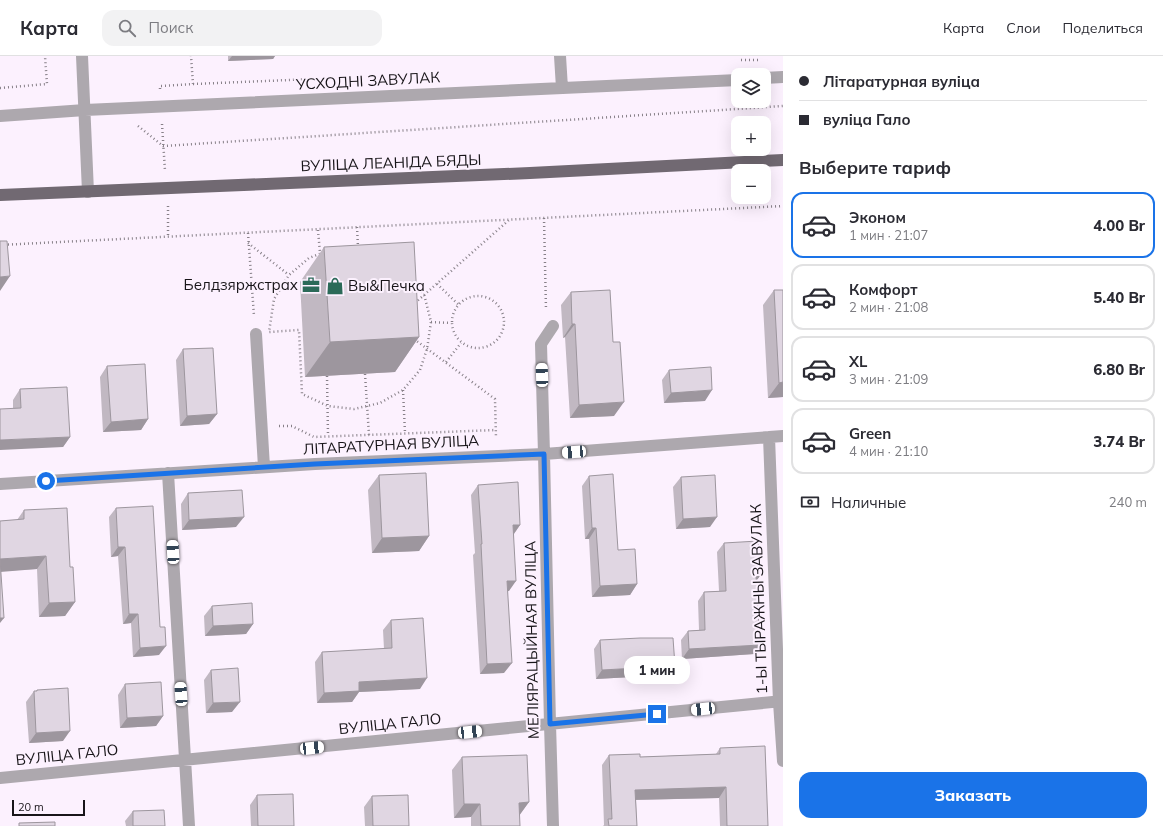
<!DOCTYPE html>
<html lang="ru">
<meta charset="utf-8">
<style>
body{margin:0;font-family:Mulish,sans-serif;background:#f2f2f3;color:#2b2b33;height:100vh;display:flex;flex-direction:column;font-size:15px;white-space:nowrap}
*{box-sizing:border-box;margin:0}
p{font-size:13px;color:#7c7c81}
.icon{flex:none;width:22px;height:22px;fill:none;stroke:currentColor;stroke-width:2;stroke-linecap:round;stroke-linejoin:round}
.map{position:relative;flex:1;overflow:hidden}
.details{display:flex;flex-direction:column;background:#fff;width:380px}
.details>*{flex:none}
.top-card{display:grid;align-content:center;height:88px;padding:0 16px;background:#fff}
.tools{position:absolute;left:731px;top:12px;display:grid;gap:8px}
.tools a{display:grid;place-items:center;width:40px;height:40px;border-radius:8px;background:#fff;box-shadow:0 4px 16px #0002;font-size:20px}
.scale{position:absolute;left:12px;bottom:10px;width:73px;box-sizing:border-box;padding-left:4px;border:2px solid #181519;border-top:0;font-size:11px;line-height:14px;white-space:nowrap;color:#181519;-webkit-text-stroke:3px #fcf1fe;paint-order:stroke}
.end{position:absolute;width:18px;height:18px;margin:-9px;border:5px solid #1a73e8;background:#fff;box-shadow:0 0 0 2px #fff}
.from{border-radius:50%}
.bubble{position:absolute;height:28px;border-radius:12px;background:#fff;box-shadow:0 4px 16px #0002;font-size:13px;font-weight:800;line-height:28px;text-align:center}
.car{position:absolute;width:12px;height:24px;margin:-12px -6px;border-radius:5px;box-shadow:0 0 3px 1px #0007;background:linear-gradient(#fff 24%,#345 0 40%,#fff 0 76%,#345 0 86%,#fff 0)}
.top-card b{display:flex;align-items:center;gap:14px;height:38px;font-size:15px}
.top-card b+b{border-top:1px solid #e1e1e2}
.top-card i{width:10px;height:10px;background:#2b2b33}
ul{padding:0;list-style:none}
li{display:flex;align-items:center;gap:12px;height:66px;margin:0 8px 6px;padding:0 8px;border:2px solid #e1e1e2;border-radius:12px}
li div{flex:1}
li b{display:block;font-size:15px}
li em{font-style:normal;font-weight:800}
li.on{border-color:#1a73e8}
li>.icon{width:36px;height:36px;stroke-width:1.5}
h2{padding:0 16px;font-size:18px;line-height:48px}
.pay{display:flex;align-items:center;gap:10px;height:44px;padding:0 16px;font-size:15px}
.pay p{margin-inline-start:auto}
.cta{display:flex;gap:8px;margin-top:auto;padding:8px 16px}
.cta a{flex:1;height:46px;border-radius:12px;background:#1a73e8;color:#fff;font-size:16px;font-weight:800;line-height:46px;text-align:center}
header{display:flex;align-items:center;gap:24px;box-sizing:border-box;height:56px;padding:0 20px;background:#fff;border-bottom:1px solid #e1e1e2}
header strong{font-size:19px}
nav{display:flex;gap:22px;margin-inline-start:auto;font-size:14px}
.search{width:280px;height:36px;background:#f2f2f3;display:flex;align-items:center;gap:10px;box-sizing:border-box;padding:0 14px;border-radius:12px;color:#7c7c81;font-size:15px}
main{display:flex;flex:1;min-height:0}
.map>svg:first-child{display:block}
</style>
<header>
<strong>Карта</strong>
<div class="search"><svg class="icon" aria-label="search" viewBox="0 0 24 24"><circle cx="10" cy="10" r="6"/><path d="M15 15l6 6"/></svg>Поиск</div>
<nav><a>Карта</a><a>Слои</a><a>Поделиться</a></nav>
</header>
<main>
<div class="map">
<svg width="783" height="770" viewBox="0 0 783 770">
<rect width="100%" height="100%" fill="#fcf1fe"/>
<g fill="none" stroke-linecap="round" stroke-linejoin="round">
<!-- path -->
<path stroke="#878088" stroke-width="2.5" stroke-dasharray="1 3" stroke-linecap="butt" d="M741 4H758
M193 28 314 23
M0 32 47 28 45 0
M160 33V30L193 28 191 0
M759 45 760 51
M162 68 165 115
M138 70 163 90 783 50
M168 150V181
M544 162 546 254
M357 171 358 191
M318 174 320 197
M248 177 254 260
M248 187 289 219
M0 189 783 150
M335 192H362L387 200 408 216 424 238 431 266 427 293 420 314 403 334 380 347 354 353 328 350 302 338 299 274 269 276 274 243 289 219 309 202Z
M437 228 458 248
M452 266a26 26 0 1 1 52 0a26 26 0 1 1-52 0Z
M415 247 509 164
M431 266 451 267
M414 283 495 343 496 382
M446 306 461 287
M365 318 369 379
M327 320 328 380
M403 334 405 377
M279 370H292L314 381 496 374"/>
<!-- minor -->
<path stroke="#ada8ae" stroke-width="12" d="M82 0 88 136
M560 0 562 32
M764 22 783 21
M0 60 85 54 738 24
M256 278 264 411
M769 381 779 646 783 705
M168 417 189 770
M0 428 315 408 544 398 783 380
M0 722 783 645
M553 770 550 668 544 398 541 288 553 270"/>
<!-- major -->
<path stroke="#716972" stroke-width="12" d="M0 139 530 117 783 104"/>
</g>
<!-- wall -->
<path fill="#c1b8c2" d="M228 0H275L273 3 228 5Z
M324 191 419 281 395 316 305 321 300 226Z
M774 234H783V341L768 342 763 249Z
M571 236 613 286 614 360 570 362 565 281 563 282 561 249Z
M183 293 217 358 209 368 180 370 176 304Z
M107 310 148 363 141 374 103 376 100 321Z
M669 314 705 345 664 347 662 324Z
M20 333 70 381 63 391 13 352V344Z
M379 419 429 480 419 495 372 497 368 434Z
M589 420 618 494 637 528 630 539 592 541 589 483H585L582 430Z
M681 421 710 471 676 473 673 431Z
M478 429 520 469 514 478 509 535H508L504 617 480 618 473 499 475 497 471 439Z
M188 437 236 471 182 474 181 448Z
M116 452 159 599 133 601 131 567 123 568 118 500 111 501 109 461Z
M24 454 70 511 75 546 65 560 39 561 37 513 1 515 0 465 17 464Z
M724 487 760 520 756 525 760 589 754 598 682 603 681 584 688 575 699 574 698 545 704 536 719 535 717 496Z
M212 550 253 568 246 578 205 580 204 560Z
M391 564 420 633 359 636 352 646 317 647 315 606 322 596 384 593 383 574Z
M600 584 668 619 596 623 594 593Z
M211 614 232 656 206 657 204 624Z
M125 628 163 660 156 670 120 672 118 639Z
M37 634 63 685 29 687 26 646 34 635H36Z
M720 692 768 770H720L719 742 636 744 637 770H603L604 769 602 709 609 699 640 701 716 698Z
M462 701 529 746 519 759 520 770H471V761L454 762 452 714Z
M257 739 294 770H251L250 749Z
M372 740 409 770H365L364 751Z
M133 755 165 770H126L125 765Z"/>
<!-- shaded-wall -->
<path fill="#9d969e" d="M232 0H275L273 3 228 5Z
M10 220 0 235V221Z
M572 268H575L565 281 563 282Z
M419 281 395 316 305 321 330 286Z
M783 326V341L768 342 779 327Z
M712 334 705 345 664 347 671 337Z
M624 346 614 360 570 362 579 349Z
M217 358 209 368 180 370 187 360Z
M148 363 141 374 103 376 111 366Z
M70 381 63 391 0 394V384Z
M244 461 236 471 182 474 189 464Z
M717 461 710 471 676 473 683 463Z
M513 469H520L513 479Z
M592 472H596L589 483H585Z
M429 480 419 495 372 497 382 482Z
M118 491H125L118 500 111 501Z
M46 500 37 513 0 516V503Z
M756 520H760L753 529Z
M507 525H516L509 535 500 536Z
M637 528 630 539 592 541 600 530Z
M75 546 65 560 39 561 49 547Z
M129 558H138L131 567 123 568Z
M0 562H4L0 567Z
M253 568 246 578 205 580 213 570Z
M760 589 754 598 682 603 689 593Z
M166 590 159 599 133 601 140 592Z
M512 607 504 617 480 618 487 608Z
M675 610 668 619 596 623 602 614Z
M427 622 420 633 359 636 352 646 317 647 324 637 359 626Z
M240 646 232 656 206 657 213 647Z
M163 660 156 670 120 672 127 662Z
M70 675 63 685 29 687 36 677Z
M726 731 719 742 628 744 635 734Z
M529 746 519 760V747Z
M464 748H480L471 761 454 762Z"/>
<!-- building -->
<path fill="#e0d6e2" stroke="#9d969e" d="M0 185H7L10 220 0 221Z
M414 186 419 281 330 286 324 191Z
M610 234 613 286H620L624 346 579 349 575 268H572L571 236Z
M774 234H783V326L779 327Z
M213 292 217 358 187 360 183 293Z
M145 308 148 363 111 366 107 310Z
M711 311 712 334 671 337 669 314Z
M67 331 70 381 0 384V353L21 352 20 333Z
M426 417 429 480 382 482 379 419Z
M613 418 618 494 635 493 637 528 600 530 596 472H592L589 420Z
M715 419 717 461 683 463 681 421Z
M518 426 520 469H513L516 525H507L512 607 487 608 481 488H482L478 429Z
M242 434 244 461 189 464 188 437Z
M153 450 160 571H165L166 590 140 592 138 558H129L125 491H118L116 452Z
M67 452 70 511H73L75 546 49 547 46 500 0 503 4 562H0V465L24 463V454Z
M758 485 760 520H756L760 589 689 593 688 575 705 574 704 536 726 535 724 487Z
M252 547 253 568 213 570 212 550Z
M423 562 427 622 359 626V635L324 637 322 596 392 592 391 564Z
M640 582H673L675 610 602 614 600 584Z
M238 612 240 646 213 647 211 614Z
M161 626 163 660 127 662 125 628Z
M68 632 70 675 36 677 34 635H37V634Z
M765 690 768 770H727L726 731 635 734 637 770H609L608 763H612L609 699 640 698V701L720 698V692Z
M527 699 529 746 519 747 520 770H481L480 748H464L462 701Z
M293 738 294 770H258L257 739Z
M408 739 409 770H373L372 740Z
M164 754 165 770H133V755Z
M55 766V770H19V767Z"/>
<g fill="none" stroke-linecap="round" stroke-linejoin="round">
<!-- route -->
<path stroke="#1a73e8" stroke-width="5" d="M46 425 315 408 544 398 550 668 657 658"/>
</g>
<!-- icons -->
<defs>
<g id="office-bare" transform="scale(1.38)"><path d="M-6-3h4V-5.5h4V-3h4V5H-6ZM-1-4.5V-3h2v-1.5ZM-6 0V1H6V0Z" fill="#2b6a58" stroke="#fcf1fe" stroke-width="2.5" paint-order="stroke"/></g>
<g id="shop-bare" transform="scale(1.38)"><path d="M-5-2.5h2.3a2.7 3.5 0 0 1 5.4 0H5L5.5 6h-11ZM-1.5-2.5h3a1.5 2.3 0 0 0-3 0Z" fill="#2b6a58" stroke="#fcf1fe" stroke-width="2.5" paint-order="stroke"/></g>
</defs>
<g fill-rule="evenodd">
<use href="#office-bare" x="311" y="229"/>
<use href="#shop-bare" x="335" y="230"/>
</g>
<g text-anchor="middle" stroke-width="4" stroke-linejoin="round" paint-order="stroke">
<!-- street labels -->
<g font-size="15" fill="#181519" stroke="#fcf1fe">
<text transform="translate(368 25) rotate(-3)" y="5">УСХОДНІ ЗАВУЛАК</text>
<text transform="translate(391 107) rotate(-2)" y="5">ВУЛІЦА ЛЕАНІДА БЯДЫ</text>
<text transform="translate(391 389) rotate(-3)" y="5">ЛІТАРАТУРНАЯ ВУЛІЦА</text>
<text transform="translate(759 543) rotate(-92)" y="5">1-Ы ТЫРАЖНЫ ЗАВУЛАК</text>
<text transform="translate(532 584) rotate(-91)" y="5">МЕЛІЯРАЦЫЙНАЯ ВУЛІЦА</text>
<text transform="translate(390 668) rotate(-6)" y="5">ВУЛІЦА ГАЛО</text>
<text transform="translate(67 699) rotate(-6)" y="5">ВУЛІЦА ГАЛО</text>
</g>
<!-- poi labels -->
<g font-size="15" fill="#181519" stroke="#fcf1fe" text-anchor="end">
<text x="298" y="234">Белдзяржстрах</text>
<text x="348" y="235" text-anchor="start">Вы&amp;Печка</text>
</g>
</g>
</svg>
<div class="tools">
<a><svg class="icon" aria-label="layers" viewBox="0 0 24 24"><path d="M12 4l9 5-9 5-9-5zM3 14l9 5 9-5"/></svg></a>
<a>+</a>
<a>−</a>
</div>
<div class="scale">20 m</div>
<i class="end from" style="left:46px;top:425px"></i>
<i class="end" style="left:657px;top:658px"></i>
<div class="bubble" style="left:624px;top:600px;width:66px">1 мин</div>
<i class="car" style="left:542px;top:319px;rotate:358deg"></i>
<i class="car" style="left:574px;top:396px;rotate:266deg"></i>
<i class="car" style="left:173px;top:496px;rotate:357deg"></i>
<i class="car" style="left:181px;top:638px;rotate:356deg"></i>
<i class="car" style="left:703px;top:653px;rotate:264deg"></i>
<i class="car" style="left:470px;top:676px;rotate:84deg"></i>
<i class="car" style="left:312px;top:692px;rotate:84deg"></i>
</div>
<section class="details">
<div class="top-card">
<b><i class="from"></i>Літаратурная вуліца</b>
<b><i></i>вуліца Гало</b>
</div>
<h2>Выберите тариф</h2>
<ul>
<li class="on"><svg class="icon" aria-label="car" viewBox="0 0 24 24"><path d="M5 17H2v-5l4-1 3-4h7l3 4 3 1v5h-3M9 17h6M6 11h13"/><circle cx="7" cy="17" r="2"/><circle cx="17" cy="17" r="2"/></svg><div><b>Эконом</b><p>1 мин · 21:07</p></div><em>4.00 Br</em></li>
<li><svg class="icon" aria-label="car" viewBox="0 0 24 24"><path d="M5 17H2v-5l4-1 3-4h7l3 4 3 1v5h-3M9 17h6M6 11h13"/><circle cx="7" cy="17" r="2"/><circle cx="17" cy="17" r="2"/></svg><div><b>Комфорт</b><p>2 мин · 21:08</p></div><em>5.40 Br</em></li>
<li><svg class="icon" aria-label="car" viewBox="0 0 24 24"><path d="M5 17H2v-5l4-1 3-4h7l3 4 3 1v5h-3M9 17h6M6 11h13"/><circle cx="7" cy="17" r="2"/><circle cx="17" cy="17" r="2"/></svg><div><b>XL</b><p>3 мин · 21:09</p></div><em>6.80 Br</em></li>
<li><svg class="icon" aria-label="car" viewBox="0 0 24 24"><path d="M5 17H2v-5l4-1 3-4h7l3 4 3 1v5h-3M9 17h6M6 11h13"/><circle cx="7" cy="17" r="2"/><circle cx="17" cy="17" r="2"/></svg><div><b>Green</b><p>4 мин · 21:10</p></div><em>3.74 Br</em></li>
</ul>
<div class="pay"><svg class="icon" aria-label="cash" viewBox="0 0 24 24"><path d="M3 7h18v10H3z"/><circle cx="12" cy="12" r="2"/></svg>Наличные<p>240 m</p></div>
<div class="cta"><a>Заказать</a></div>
</section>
</main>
